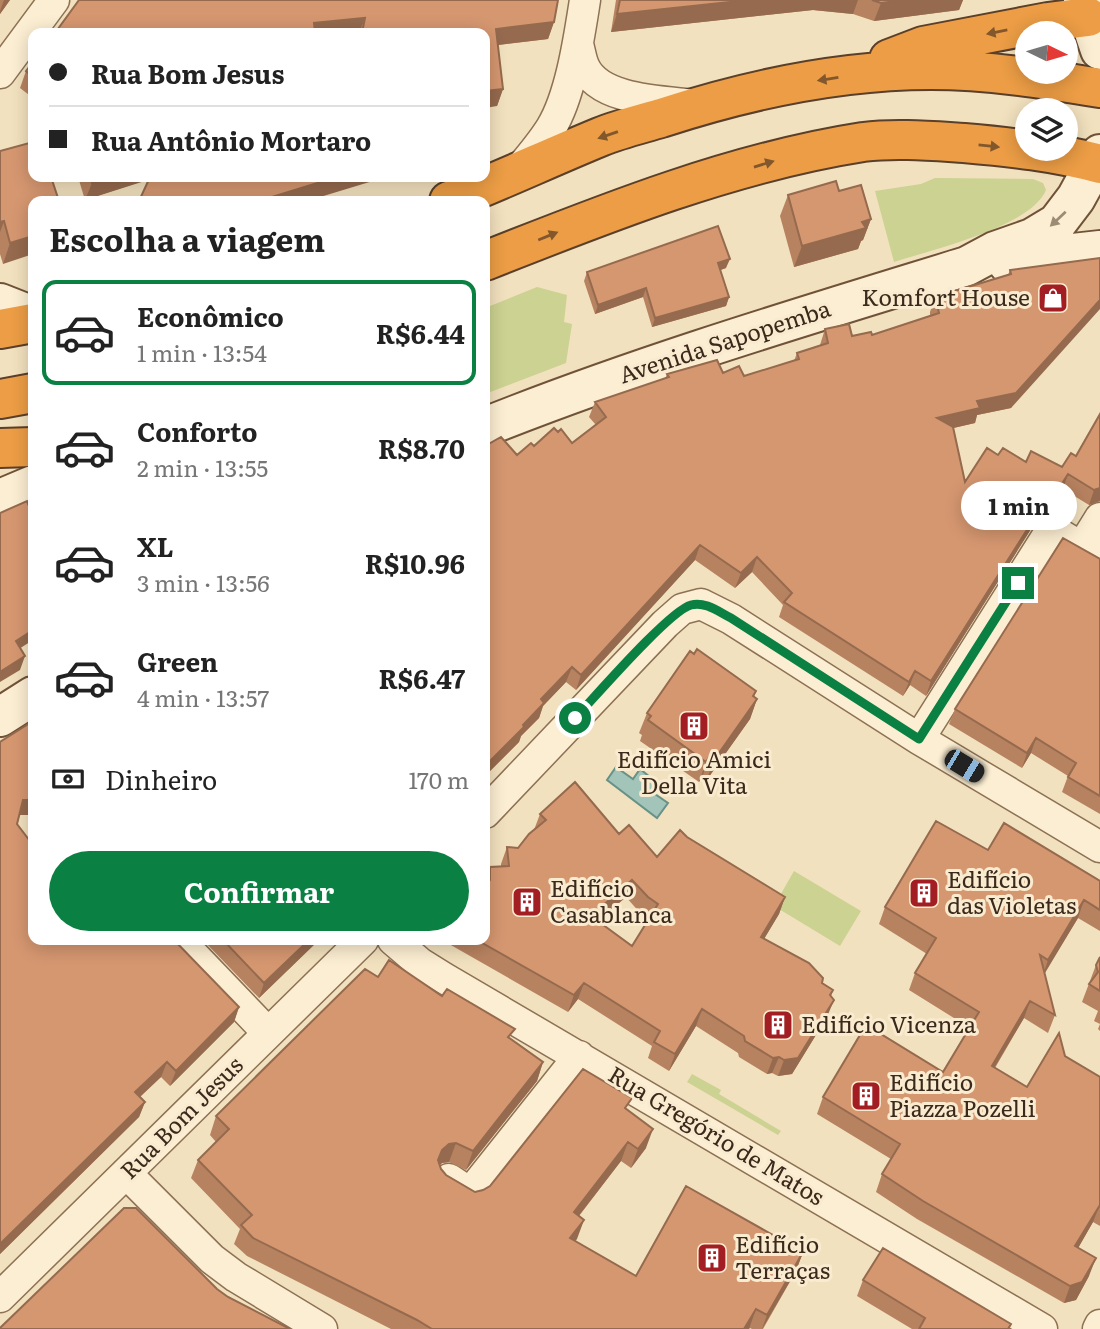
<!DOCTYPE html>
<html lang="pt">
<meta charset="utf-8">
<style>
body{margin:0;font-family:Literata,serif;background:#f2f2f2;color:#222;height:100vh;display:flex;flex-direction:column;font-size:26px;white-space:nowrap}
*{box-sizing:border-box;margin:0}
p{font-size:23px;color:#767676}
.icon{flex:none;width:38px;height:38px;fill:none;stroke:currentColor;stroke-width:2;stroke-linecap:round;stroke-linejoin:round}
.map{position:relative;flex:1;overflow:hidden}
.drawer{position:absolute;left:28px;top:196px;width:462px;height:749px;display:flex;flex-direction:column;background:#fff;border-radius:14px;box-shadow:0 4px 18px #0003}
.drawer>*{flex:none}
.top-card{position:absolute;left:28px;top:28px;width:462px;height:154px;border-radius:14px;box-shadow:0 4px 18px #0003;display:grid;align-content:center;height:154px;padding:0 21px;background:#fff}
.needle{width:46px;rotate:95deg}
.buttons{position:absolute;left:1015px;top:21px;display:grid;gap:14px}
.buttons a{display:grid;place-items:center;width:63px;height:63px;border-radius:50%;background:#fff;box-shadow:0 4px 18px #0003;font-size:35px}
.end{position:absolute;width:32px;height:32px;margin:-16px;border:9px solid #0b8043;background:#fff;box-shadow:0 0 0 4px #fff}
.from{border-radius:50%}
.bubble{position:absolute;height:49px;border-radius:24px;background:#fff;box-shadow:0 4px 18px #0003;font-size:23px;font-weight:700;line-height:49px;text-align:center}
.car{position:absolute;width:21px;height:42px;margin:-21px -10px;border-radius:9px;box-shadow:0 0 5px 2px #0007;background:linear-gradient(#222 24%,#8ab4d8 0 40%,#222 0 76%,#8ab4d8 0 86%,#222 0)}
.top-card b{display:flex;align-items:center;gap:24px;height:66px;font-size:26px}
.top-card b+b{border-top:2px solid #e0e0e0}
.top-card i{width:18px;height:18px;background:#222}
ul{padding:0;list-style:none}
li{display:flex;align-items:center;gap:21px;height:105px;margin:0 14px 10px;padding:0 7px;border:4px solid transparent;border-radius:14px}
li div{flex:1}
li b{display:block;font-size:26px}
li em{font-style:normal;font-weight:700}
li.active{border-color:#0b8043}
li>.icon{width:63px;height:63px;stroke-width:1.5}
h2{padding:0 21px;font-size:32px;line-height:84px}
.pay{display:flex;align-items:center;gap:18px;height:77px;padding:0 21px;font-size:26px}
.pay p{margin-inline-start:auto}
.button{display:flex;gap:14px;margin-top:auto;padding:14px 21px}
.button a{flex:1;height:80px;border-radius:42px;background:#0b8043;color:#fff;font-size:28px;font-weight:700;line-height:80px;text-align:center}
.map>svg:first-child{display:block}
</style>
<div class="map">
<svg width="1100" height="1329" viewBox="0 0 1100 1329">
<rect width="100%" height="100%" fill="#f2e1be"/>
<!-- green -->
<path fill="#ccd291" d="M935 178 1033 179 1043 183 1046 190C1031 227 931 250 894 262L875 191 921 184Z
M537 287 567 295 564 322 572 324 566 363 485 394V308Z
M794 871 861 911 840 946 774 906Z
M692 1074 721 1090 719 1094 781 1131 778 1135 687 1082Z"/>
<!-- water -->
<path fill="#a2c4b9" stroke="#689287" stroke-width="2" d="M616 767 633 779 640 769 661 786 655 794 668 803 657 818 607 780Z"/>
<g fill="none" stroke-linecap="round" stroke-linejoin="round">
<!-- street casing -->
<g stroke="#8d7155" stroke-width="33">
<path id="street" d="M578 44C580 51 581 59 584 66 599 101 663 101 696 105
M0 73 54 0
M517 172C529 158 541 144 551 128 571 95 579 38 585 0
M1082 547 1100 518
M919 739 1046 538 1050 534 1058 533 1100 559
M485 813 665 624 682 609 701 604 731 619 919 739 1100 847
M393 940 420 963 444 978 1042 1329
M180 941 268 1033
M126 1173 212 1259 236 1277 322 1329
M449 1179 470 1193 579 1056
M0 1297 363 940
M1098 1329 1100 1325"/>
</g>
<!-- secondary casing -->
<g stroke="#6f5238" stroke-width="42">
<path id="secondary" d="M1083 0 1100 50
M1008 264 1046 256 1100 250
M0 303 33 316
M485 427C643 364 805 316 967 266L995 251 1032 238 1057 223 1076 198 1100 154
M0 499 33 485
M0 717 33 696"/>
</g>
<!-- highway casing -->
<g stroke="#5a3f2a" stroke-width="42">
<path id="highway" d="M889 59 923 46 1048 22 1088 17
M449 201C500 181 549 158 600 137 620 129 641 124 661 118 747 90 840 70 931 70 988 70 1044 79 1100 88
M485 261C606 213 734 162 863 142 896 138 931 141 964 143 1010 147 1056 152 1100 164
M0 329 33 323
M0 399 33 393
M0 448 33 447"/>
</g>
<!-- street -->
<use href="#street" stroke="#fceed2" stroke-width="30"/>
<!-- secondary -->
<use href="#secondary" stroke="#fceed2" stroke-width="38"/>
<!-- highway -->
<use href="#highway" stroke="#ec9d45" stroke-width="38"/>
</g>
<!-- wall -->
<path fill="#b78260" fill-rule="evenodd" d="M0 0H10L0 14Z
M79 0 554 22 548 39 498 45 503 89 497 106 485 33H55Z
M616 0H963L959 10 874 21 853 14 813 10 611 32Z
M33 62V98L20 88 26 71Z
M0 151 33 177 59 201 3 264 0 254Z
M78 177H386L149 179 85 200Z
M839 191 871 219 863 240 861 241 858 249 794 267 780 216 788 195Z
M1100 258 1011 408 977 415 975 423 953 428 965 482 998 455 1026 462 1062 467 1076 456 1100 414V501L1089 505 1063 489 1044 518 1031 529 926 696 910 685 903 696 779 617 783 605 752 572 735 588 695 560 576 690 566 682 543 706 539 718 521 736 519 742 485 776V446L517 455 534 446 572 443 596 425 589 417 595 402 665 379 667 374 723 373 744 376 794 361 797 353 820 345 825 329 852 336 872 335 930 316V312L935 297 1008 275 1010 270Z
M726 268 720 270 729 297 726 306 652 327 643 297 595 314 584 281 587 272Z
M1100 559V814L1062 792 1068 776 1031 753 1022 768 949 724 955 709Z
M756 691 754 696 757 699 750 719 706 781 702 778 699 782 640 741 642 735 639 733 647 713Z
M0 742 33 815H19L17 824 33 940 239 1007 234 1022 170 1086 161 1077 140 1097 145 1102 139 1117 0 1254Z
M540 814 619 834 657 857 687 837 785 897 779 914 764 939 822 983 833 990 831 996 827 1017 792 1074 778 1076 772 1073 767 1074 739 1057 738 1053 696 1026 669 1071 648 1058 652 1046 578 999 568 1012 442 940H485V882L490 867 501 866V864L507 847 518 848 534 830ZM626 897 641 914 649 919 632 946 598 921Z
M988 850 1100 881V931L1078 918 1044 973 1055 1015 1048 1033 1024 1018 995 1068 1027 1087 1065 1056 1100 1077V1226L1093 1222 1078 1248 1089 1276 1076 1300 1064 1303 917 1219 876 1192 882 1174 891 1159 817 1114 823 1097 943 1072 970 1028 909 990 915 973 927 954 879 924 885 907Z
M203 940H319L259 998Z
M1100 957V1031L1098 1029 1100 1024 1094 1021 1098 1011 1082 1002 1096 965Z
M378 977 442 996 511 1039 543 1062 537 1081 466 1170 449 1162 442 1163 440 1165 441 1169 446 1175 475 1192 483 1190 628 1110 646 1148 631 1168 621 1161 579 1216 584 1220 575 1241 636 1276 803 1252 796 1271 763 1329H752L750 1328 749 1329H391L247 1256 234 1244 240 1229 191 1178 198 1160 216 1142 210 1135 216 1116Z
M863 1280 1009 1329H912L857 1296Z"/>
<!-- shaded-wall -->
<path fill="#956a4e" d="M4 0H10L0 14V11Z
M749 0H858L853 14 813 10 611 32 617 14Z
M904 0H963L959 10 874 21 881 3Z
M365 18 359 33H310L314 23Z
M554 22 548 39 490 46 496 29Z
M503 89 497 106 485 108V91Z
M110 177H152L151 179 85 200 92 183Z
M337 177H386L307 201H259Z
M871 219 863 240 861 241 858 249 794 267 802 246Z
M4 221 0 232V222Z
M33 236V254L3 264 10 243Z
M730 259 726 268 715 272 718 263Z
M646 288 643 297 595 314 598 305Z
M729 297 726 306 652 327 655 318Z
M1100 300V309L1011 408 977 415 975 423 932 433 937 418 977 401Z
M1068 474 1063 489 1044 518 1031 529 926 696 931 681 1037 514Z
M1100 488V501L1089 505 1094 490Z
M700 545 695 560 576 690 581 675Z
M757 557 752 572 735 588 741 573Z
M33 630V640L11 654 16 641Z
M25 656 20 670 0 682V672Z
M572 667 566 682 543 706 539 718 521 736 519 742 485 776V766L523 725 541 699Z
M915 671 910 685 903 696 909 682Z
M756 691 749 710 757 699 750 719 706 781 714 760Z
M1036 738 1031 753 1022 768 1027 753Z
M709 757 702 778 699 782 706 762Z
M23 800H33V815H18Z
M632 880 626 897 585 932 591 916Z
M785 897 779 914 755 954 761 937Z
M1084 900 1078 918 1042 978 1048 960Z
M309 940H319L259 998 264 983Z
M584 983 578 999 568 1012 574 995Z
M834 1000 827 1017 792 1074 778 1076 784 1060Z
M1030 1001 1024 1018 985 1083 992 1066Z
M239 1007 234 1022 170 1086 176 1071Z
M702 1009 696 1026 669 1071 675 1054Z
M779 1057 772 1073 767 1074 773 1058Z
M167 1062 161 1077 129 1107 135 1092Z
M543 1062 537 1081 466 1170 473 1151Z
M145 1102 139 1117 0 1254V1244Z
M653 1129 646 1148 631 1168 638 1149Z
M628 1142 621 1161 567 1231 574 1212Z
M456 1143 449 1162 442 1163 435 1169 442 1150 449 1144Z
M1100 1204 1093 1222 1069 1264 1075 1246Z
M584 1220 577 1239 563 1257 570 1238Z
M803 1252 796 1271 762 1329 767 1315Z
M1096 1258 1089 1276 1076 1300 1064 1303 1070 1286Z
M756 1309 749 1329H744Z"/>
<!-- building -->
<path fill="#d59770" stroke="#956a4e" stroke-width="2" fill-rule="evenodd" d="M79 0H558L554 22 496 29 503 89 485 91V33H362L365 18 314 23 315 33H195L194 32V33H55Z
M620 0H749L617 14Z
M872 0H904L881 3Z
M33 62V77L26 71Z
M33 142V177H51L59 201H33V236L10 243 4 221 0 222V151Z
M90 177H110L92 183Z
M150 177H337L259 201H139Z
M836 181 839 191 861 185 871 219 862 222 866 228 802 246 788 195Z
M718 226 730 259 718 263 729 297 655 318 646 288 598 305 587 272Z
M1100 258V300L1016 393 977 401 980 408 937 418 953 427 965 482 987 448 998 455 1003 448 1026 462 1031 451 1062 467 1071 453 1076 456 1100 414V488L1094 490 1068 474 1049 504 1037 514 931 681 915 671 909 682 784 602 792 593 757 557 741 573 700 545 581 675 572 667 541 699 544 703 523 725 524 727 485 766V446L501 437 517 455 531 443 534 446 554 428 558 432 561 429 572 443 606 417 595 402 669 377 667 374 717 360 723 373 739 366 744 376 799 359 797 353 828 343 825 329 849 324 852 336 871 332 872 335 939 313 935 297 1011 274 1010 270Z
M27 501 28 504 33 501V630L16 641 25 656 0 672V513Z
M1063 538 1100 559V796L1068 777 1076 763 1036 738 1027 753 955 709Z
M697 649 756 691 753 696 757 699 714 760 709 757 706 762 648 720 651 716 647 713 690 651 694 654Z
M33 721V800H23L17 824 33 845V940H174L239 1007 176 1071 167 1062 135 1092 145 1102 0 1244V742Z
M575 782 619 834 629 825 657 857 680 830 687 837 785 897 761 937 809 963 823 978 822 983 833 990 830 995 834 1000 798 1058 784 1060 779 1057 773 1058 745 1041 744 1036 702 1009 675 1054 654 1042 660 1031 584 983 574 995 477 940H485V887L490 880V867L509 866 507 847 518 848 529 834 546 820 540 814ZM632 880 648 897 658 904 632 946 591 916Z
M936 821 988 850 1004 823 1100 881V910L1084 900 1048 960 1040 955 1055 1015 1030 1001 992 1066 1027 1087 1059 1033 1065 1056 1100 1077V1205L1075 1246 1096 1258 1082 1282 1070 1286 923 1201 882 1174 900 1144 823 1097 866 1025 943 1072 979 1012 915 973 936 938 885 907Z
M223 940H309L264 983Z
M1100 957V991L1089 984 1098 972 1096 965Z
M389 960 442 996 447 989 515 1029 508 1037 543 1062 473 1151 456 1143 449 1144 442 1150 438 1160 441 1169 446 1175 475 1192 483 1190 490 1186 583 1069 632 1098 625 1108 653 1129 638 1149 628 1142 574 1212 584 1220 570 1238 636 1276 686 1186 803 1252 767 1315 756 1309 744 1329H432L417 1320 253 1238 241 1225 252 1215 198 1160 229 1129 216 1116 365 969 378 977Z
M124 1208H136L217 1289 228 1297 290 1329H0V1328Z
M883 1248 1011 1324 1008 1329H919L925 1318 863 1280Z"/>
<!-- one-way arrows -->
<defs><path id="oneway-solid" d="M-6-.8H1V-3.2L6.5 0L1 3.2V.8H-6Z" transform="scale(1.75)"/></defs>
<g fill="#82572c">
<use href="#oneway-solid" transform="translate(997 32) rotate(169)"/>
<use href="#oneway-solid" transform="translate(828 79) rotate(171)"/>
<use href="#oneway-solid" transform="translate(608 135) rotate(161)"/>
<use href="#oneway-solid" transform="translate(989 146) rotate(6)"/>
<use href="#oneway-solid" transform="translate(764 164) rotate(-17)"/>
<use href="#oneway-solid" transform="translate(548 236) rotate(-22)"/>
</g>
<use fill="#9c8c76" href="#oneway-solid" transform="translate(1058 219) rotate(137)"/>
<g fill="none" stroke-linecap="round" stroke-linejoin="round">
<!-- route -->
<path stroke="#0b8043" stroke-width="9" d="M575 718C595 697 669 611 691 605 705 601 719 612 731 618L919 739 1018 583"/>
</g>
<!-- icons -->
<defs>
<g id="shop-square" transform="scale(1.575)"><rect x="-9" y="-9" width="18" height="18" rx="4" fill="#a21e23" stroke="#f9ebcf"/><path d="M-5-2.5h2.3a2.7 3.5 0 0 1 5.4 0H5L5.5 6h-11ZM-1.5-2.5h3a1.5 2.3 0 0 0-3 0Z" fill="#fff"/></g>
<g id="building-square" transform="scale(1.575)"><rect x="-9" y="-9" width="18" height="18" rx="4" fill="#a21e23" stroke="#f9ebcf"/><path d="M-4-6H4V6H1V3H-1V6H-4ZM-2.5-4.3h1.7v1.8h-1.7ZM.8-4.3h1.7v1.8H.8ZM-2.5-1h1.7V.8h-1.7ZM.8-1h1.7V.8H.8Z" fill="#fff"/></g>
</defs>
<g fill-rule="evenodd">
<use href="#shop-square" x="1053" y="298"/>
<use href="#building-square" x="694" y="726"/>
<use href="#building-square" x="924" y="893"/>
<use href="#building-square" x="527" y="902"/>
<use href="#building-square" x="778" y="1025"/>
<use href="#building-square" x="866" y="1096"/>
<use href="#building-square" x="712" y="1258"/>
</g>
<g text-anchor="middle" stroke-width="6" stroke-linejoin="round" paint-order="stroke">
<!-- poi labels -->
<g font-size="23" fill="#3b291b" stroke="#f9ebcf" text-anchor="start">
<text x="1030" y="306" text-anchor="end">Komfort House</text>
<text x="694" y="768" text-anchor="middle">Edifício Amici<tspan x="694" dy="26">Della Vita</tspan></text>
<text x="947" y="888">Edifício<tspan x="947" dy="26">das Violetas</tspan></text>
<text x="550" y="897">Edifício<tspan x="550" dy="26">Casablanca</tspan></text>
<text x="801" y="1033">Edifício Vicenza</text>
<text x="889" y="1091">Edifício<tspan x="889" dy="26">Piazza Pozelli</tspan></text>
<text x="735" y="1253">Edifício<tspan x="735" dy="26">Terraças</tspan></text>
</g>
<!-- street labels -->
<g font-size="23" fill="#3b291b" stroke="#f9ebcf">
<text transform="translate(725 342) rotate(-18)" y="8">Avenida Sapopemba</text>
<text transform="translate(182 1118) rotate(-45)" y="8">Rua Bom Jesus</text>
<text transform="translate(716 1136) rotate(31)" y="8">Rua Gregório de Matos</text>
</g>
</g>
</svg>
<div class="buttons">
<a><svg class="needle" viewBox="-14 -14 28 28"><path d="M0-13l5 13h-10z" fill="#e53935"/><path d="M0 13l5-13h-10z" fill="#767676"/></svg></a>
<a><svg class="icon" aria-label="layers" viewBox="0 0 24 24"><path d="M12 4l9 5-9 5-9-5zM3 14l9 5 9-5"/></svg></a>
</div>
<i class="end from" style="left:575px;top:718px"></i>
<i class="end" style="left:1018px;top:583px"></i>
<div class="bubble" style="left:961px;top:481px;width:116px">1 min</div>
<i class="car" style="left:964px;top:766px;rotate:121deg"></i>
<div class="top-card">
<b><i class="from"></i>Rua Bom Jesus</b>
<b><i></i>Rua Antônio Mortaro</b>
</div>
<section class="drawer">
<h2>Escolha a viagem</h2>
<ul>
<li class="active"><svg class="icon" aria-label="car" viewBox="0 0 24 24"><path d="M5 17H2v-5l4-1 3-4h7l3 4 3 1v5h-3M9 17h6M6 11h13"/><circle cx="7" cy="17" r="2"/><circle cx="17" cy="17" r="2"/></svg><div><b>Econômico</b><p>1 min · 13:54</p></div><em>R$6.44</em></li>
<li><svg class="icon" aria-label="car" viewBox="0 0 24 24"><path d="M5 17H2v-5l4-1 3-4h7l3 4 3 1v5h-3M9 17h6M6 11h13"/><circle cx="7" cy="17" r="2"/><circle cx="17" cy="17" r="2"/></svg><div><b>Conforto</b><p>2 min · 13:55</p></div><em>R$8.70</em></li>
<li><svg class="icon" aria-label="car" viewBox="0 0 24 24"><path d="M5 17H2v-5l4-1 3-4h7l3 4 3 1v5h-3M9 17h6M6 11h13"/><circle cx="7" cy="17" r="2"/><circle cx="17" cy="17" r="2"/></svg><div><b>XL</b><p>3 min · 13:56</p></div><em>R$10.96</em></li>
<li><svg class="icon" aria-label="car" viewBox="0 0 24 24"><path d="M5 17H2v-5l4-1 3-4h7l3 4 3 1v5h-3M9 17h6M6 11h13"/><circle cx="7" cy="17" r="2"/><circle cx="17" cy="17" r="2"/></svg><div><b>Green</b><p>4 min · 13:57</p></div><em>R$6.47</em></li>
</ul>
<div class="pay"><svg class="icon" aria-label="cash" viewBox="0 0 24 24"><path d="M3 7h18v10H3z"/><circle cx="12" cy="12" r="2"/></svg>Dinheiro<p>170 m</p></div>
<div class="button"><a>Confirmar</a></div>
</section>
</div>
